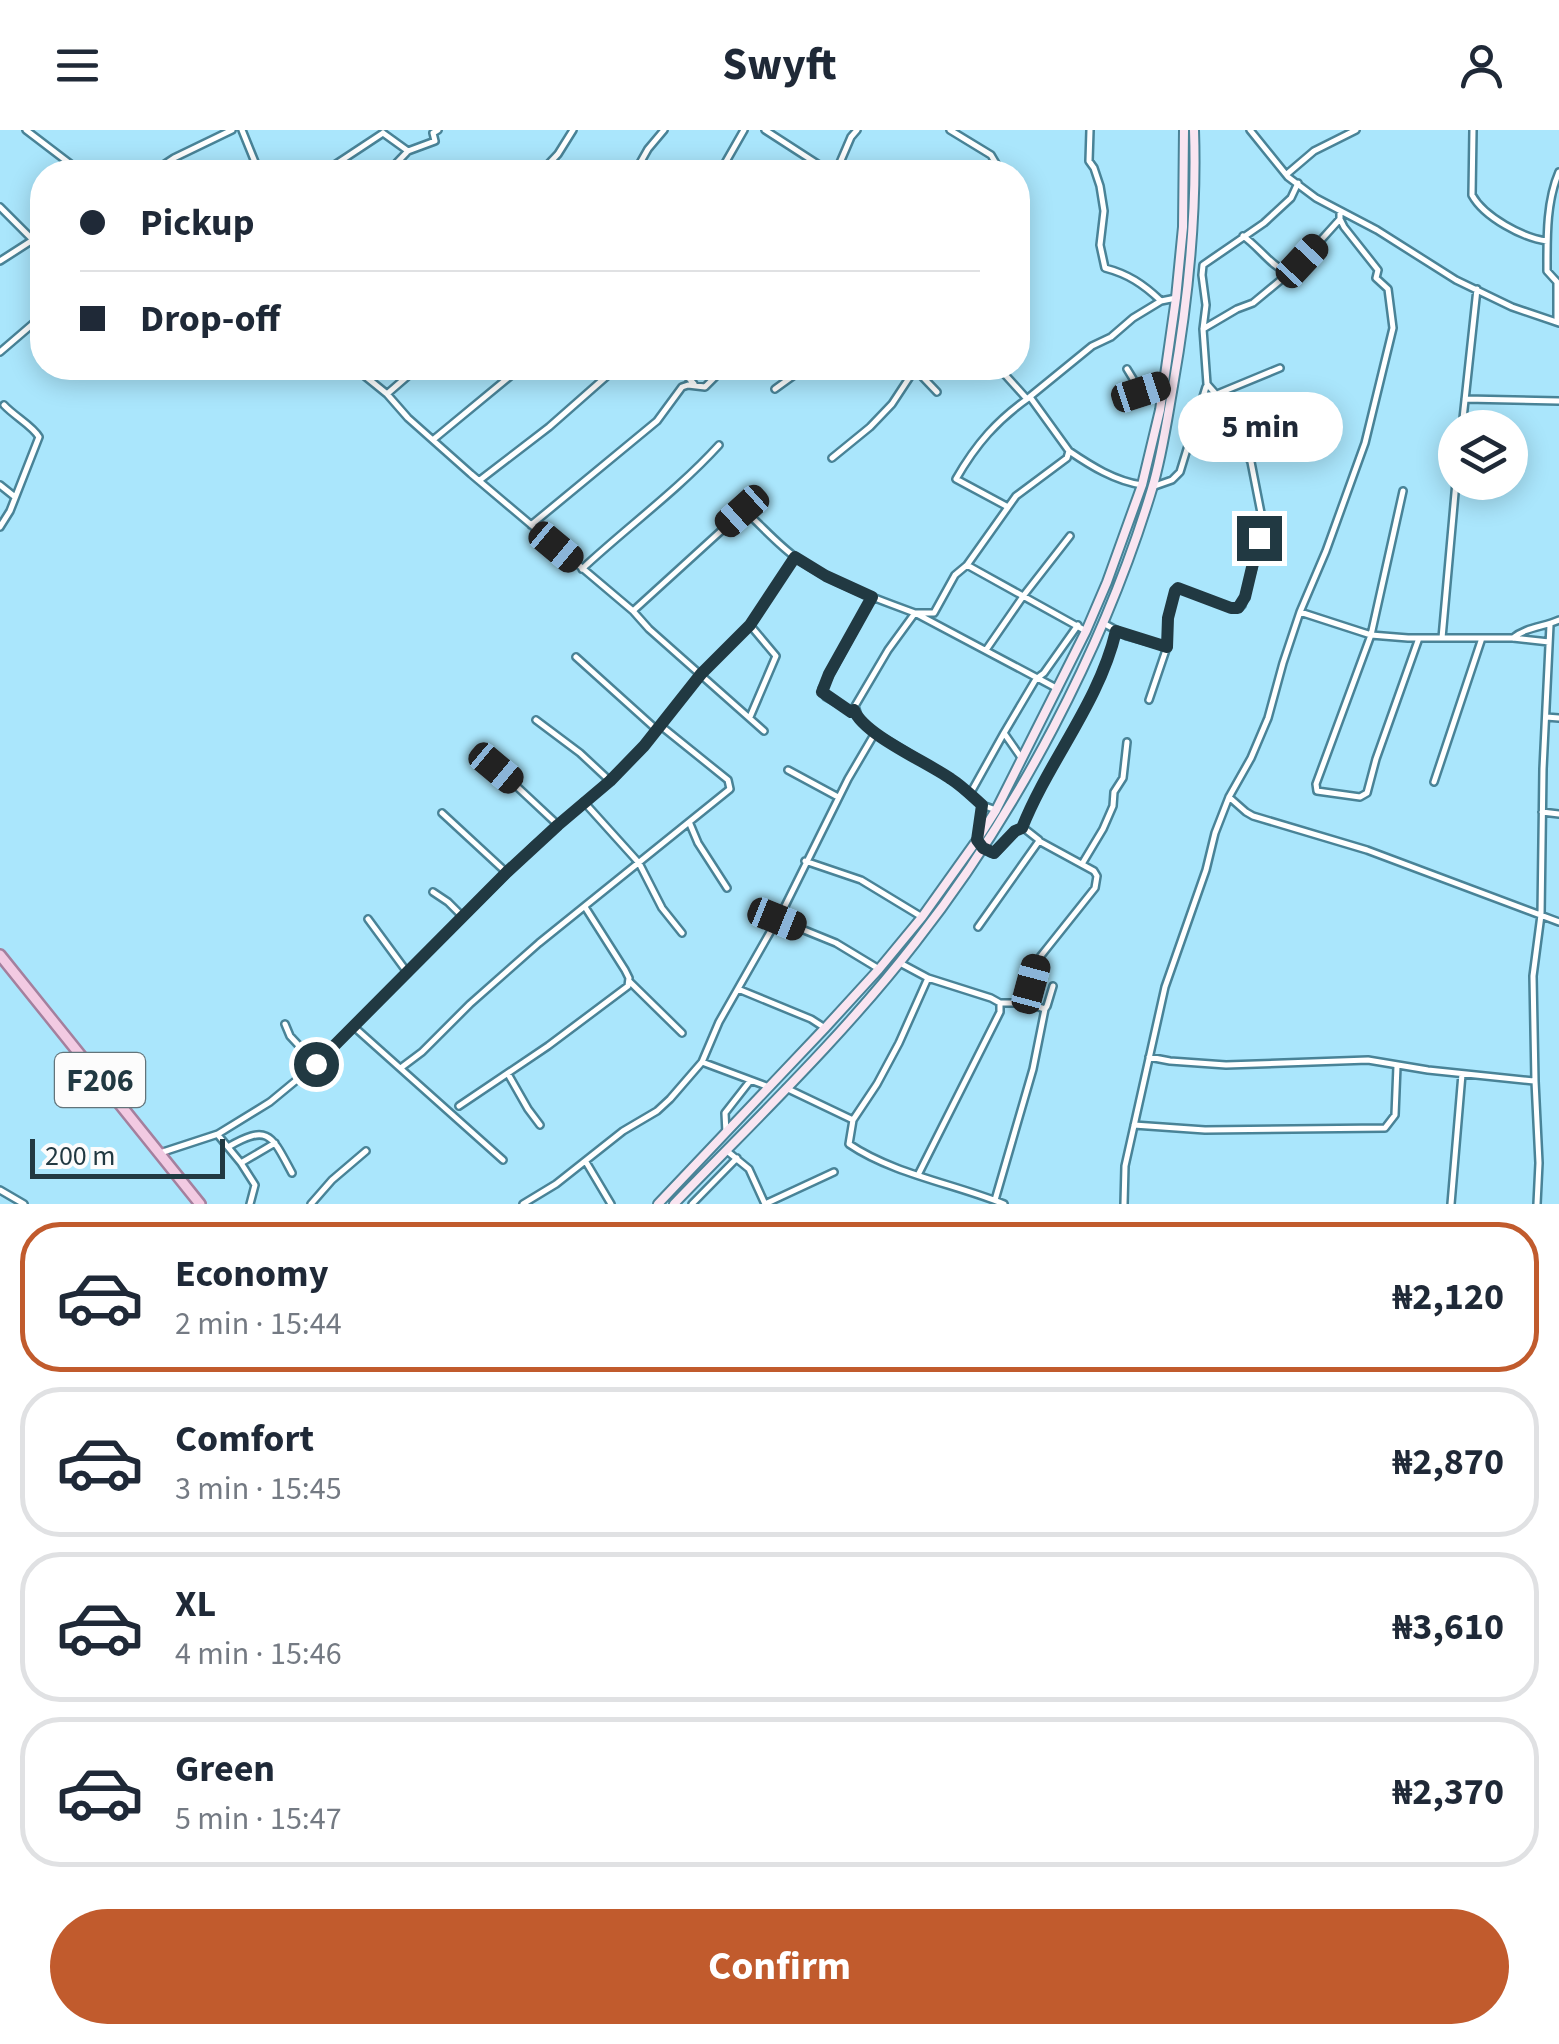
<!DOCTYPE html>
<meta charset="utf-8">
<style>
body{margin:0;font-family:"Source Sans 3",sans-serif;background:#f6f6f7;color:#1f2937;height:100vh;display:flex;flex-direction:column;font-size:38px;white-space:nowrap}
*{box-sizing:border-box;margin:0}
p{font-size:32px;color:#747a83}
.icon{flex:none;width:55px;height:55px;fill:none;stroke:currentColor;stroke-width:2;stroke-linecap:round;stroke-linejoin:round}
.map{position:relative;height:1074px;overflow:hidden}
.drawer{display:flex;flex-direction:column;background:#fff;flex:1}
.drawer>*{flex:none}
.top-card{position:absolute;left:30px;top:30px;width:1000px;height:220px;border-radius:40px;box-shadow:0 5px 25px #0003;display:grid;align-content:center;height:220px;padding:0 50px;background:#fff}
.fabs{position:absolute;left:1438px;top:280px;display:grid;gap:20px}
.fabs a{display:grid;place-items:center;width:90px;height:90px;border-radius:50%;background:#fff;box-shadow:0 5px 25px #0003;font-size:50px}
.scale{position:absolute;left:30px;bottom:25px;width:195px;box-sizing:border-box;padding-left:10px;border:5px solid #213942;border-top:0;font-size:28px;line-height:35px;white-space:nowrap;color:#213942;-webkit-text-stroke:8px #fcfcfc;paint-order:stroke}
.end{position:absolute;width:45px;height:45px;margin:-22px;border:12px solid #213942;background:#fff;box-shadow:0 0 0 5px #fff}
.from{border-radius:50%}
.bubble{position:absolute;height:70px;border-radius:35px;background:#fff;box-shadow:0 5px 25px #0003;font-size:32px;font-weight:700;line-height:70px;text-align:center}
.car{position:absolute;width:30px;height:60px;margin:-30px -15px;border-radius:12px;box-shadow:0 0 8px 2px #0007;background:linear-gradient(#222 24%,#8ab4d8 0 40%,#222 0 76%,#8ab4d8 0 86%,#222 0)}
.top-card b{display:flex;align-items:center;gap:35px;height:95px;font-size:38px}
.top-card b+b{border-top:2px solid #e0e1e3}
.top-card i{width:25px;height:25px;background:#1f2937}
ul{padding:18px 0 0;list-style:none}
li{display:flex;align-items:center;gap:30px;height:150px;margin:0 20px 15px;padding:0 30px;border:5px solid #e0e1e3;border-radius:40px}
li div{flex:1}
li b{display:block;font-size:38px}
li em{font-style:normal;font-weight:700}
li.on{border-color:#c15b2d}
li>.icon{width:90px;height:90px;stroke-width:1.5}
.primary-button{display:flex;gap:20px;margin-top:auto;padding:20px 50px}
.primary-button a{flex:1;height:115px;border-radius:60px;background:#c15b2d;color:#fff;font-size:40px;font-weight:700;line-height:115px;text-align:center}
header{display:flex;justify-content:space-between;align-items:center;height:130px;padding:0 50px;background:#fff;font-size:45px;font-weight:700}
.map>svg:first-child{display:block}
</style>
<header><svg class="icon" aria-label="menu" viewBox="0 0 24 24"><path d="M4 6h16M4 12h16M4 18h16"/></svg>Swyft<svg class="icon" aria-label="person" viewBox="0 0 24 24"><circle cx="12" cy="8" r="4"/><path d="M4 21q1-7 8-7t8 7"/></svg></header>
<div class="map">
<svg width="1559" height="1074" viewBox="0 0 1559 1074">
<rect width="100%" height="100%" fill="#aae6fc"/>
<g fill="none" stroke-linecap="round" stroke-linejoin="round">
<!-- street casing -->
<g stroke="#498397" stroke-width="10">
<path id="street" d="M26 0 81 42
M242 0 259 42
M765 0 830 42
M950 0 991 25 1001 42
M1090 0 1089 31 1094 38 1100 56 1104 81 1100 115 1105 138C1128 144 1143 154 1160 170
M1250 0 1288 47 1316 68 1377 100 1456 150 1512 177 1559 193
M1473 0 1472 65C1484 87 1523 108 1547 111
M383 3 408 21
M153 42 174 28 232 0
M324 42 383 3
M388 42 408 21 435 11 433 3 438 0
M541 42 558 24 573 0
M635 42 648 19 664 0
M720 42 744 0
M836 42 851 7 857 0
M1287 44 1314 21 1356 0
M0 77 33 110
M1243 106C1259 117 1271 136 1288 143L1295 139 1340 89
M0 131 42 104
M1557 192V152L1547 141C1547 109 1546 72 1559 42
M1203 199 1237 179 1253 173 1288 144
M0 222 42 186
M355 238 387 264 408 288 471 344 633 481 649 499 764 601
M680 238 694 254
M999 238 1027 269 1092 216 1111 207 1133 188 1161 171 1176 168
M1127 239 1141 262
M916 240 937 262
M775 259 804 238
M387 264 417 238
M1217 264 1280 238
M1465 269 1559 271
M1127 273 1141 262 1162 255
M1462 298 1477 159
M434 309 520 238
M1069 321C1091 336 1115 351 1142 355
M832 328 870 297 892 274 915 239
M480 350 549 297 616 238
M0 355 15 367
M1152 357 1172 350 1180 342 1206 257
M1403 361 1371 505 1316 654 1317 661 1360 667 1367 663 1376 629 1419 508
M1008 377 956 349C976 314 997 290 1030 267L1069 321 1067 328 1016 366 967 435 955 445 934 483H915L1058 559
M531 395 657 291 682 257 688 255 705 257 724 238
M0 397 10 381 39 307C33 296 14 286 4 275
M967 435 1086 501
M582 439C627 397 677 361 719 315
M633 481 744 380C762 396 779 416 798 429 834 454 874 468 915 483L888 520 855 576 859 589 875 603 953 650 982 675 996 680
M1300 482 1371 505 1408 508H1513L1549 512
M1103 493 1127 506 1167 517 1149 570
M1442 508 1456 352
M1513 508C1526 497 1544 497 1559 490
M1167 517 1168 488 1175 461 1178 458 1231 478H1239L1242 475 1253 437 1262 388 1251 332 1222 271 1207 254 1203 199 1206 175 1202 145 1203 135 1264 93 1291 68 1298 53
M986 520 1024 465 1070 406
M576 527 657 600
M854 580 851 581 826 567 822 559 872 467
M750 587 776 526 750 495
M1546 587 1559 588
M536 590 580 623 610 651
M1022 629 1004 603 1036 549 1044 543 1078 495
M497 638 558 695
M788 640 838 667
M1434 652 1482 508
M970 664 1004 603
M1229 667 1246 682 1253 686 1367 720 1559 792
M584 672 639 733 662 778 682 803
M982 675 977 710 983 718 991 723 997 721 1018 699H1025L1039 710
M1542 682 1559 684
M442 683 507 743
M690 694 698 713 727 758
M1022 698C1049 630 1099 573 1116 501
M805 731 861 750 922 787
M1082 734 1103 699 1113 676 1114 662 1123 648 1127 612
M433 762 448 772 463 787
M368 789 407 842
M777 789 836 813 879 839
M978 797 1039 711 1094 741 1097 746 1095 758 1040 827 1026 873
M900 833 928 848
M629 851 682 903
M738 859 811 889 825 898
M1000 873H1026L1045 879
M285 894 290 906 316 934
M353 896 503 1030
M1149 927 1170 931 1226 935 1368 930 1428 940 1534 951
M702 932 769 957
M402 937 422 922 470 874 539 813 730 659 728 650 661 596
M508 944 528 979 540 995
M786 958 853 990
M459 976 548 916 628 856 629 848 625 840 585 777
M1134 995 1205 1000 1385 998 1395 985 1397 936
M726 1003 725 983 750 951
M218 1005 241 1033 255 1055 250 1074
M228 1017C269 993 272 1006 292 1043
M727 1021 749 1039 765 1074
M160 1023 218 1004 270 972 316 934 534 716 610 651 644 616 701 544 750 495 795 427
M586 1032 611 1074
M241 1033 275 1013
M918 1045 1000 882V873L991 868 928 848 899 913 877 954 853 990 849 1014C893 1044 955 1054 1004 1074
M0 1060 24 1074
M995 1070 1033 939 1045 879 1047 876 1053 856
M311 1074 332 1050 366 1021
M523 1074 556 1054 623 1001 657 981 670 969 702 932 719 892 785 776 848 649 875 603
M692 1074 737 1028
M765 1074 834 1042
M1124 1074 1125 1036 1165 857 1206 740 1215 703 1229 667 1251 628 1268 588 1283 533 1300 482 1326 421 1365 313 1393 198 1388 159 1376 148 1378 140 1344 97 1340 89V81
M1451 1074 1462 944
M1537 1074 1539 1033 1535 951 1533 846 1541 785 1543 639 1550 495"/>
</g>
<!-- secondary casing -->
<g stroke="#498397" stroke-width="12">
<path id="secondary" d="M658 1074 825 898 879 839 922 787 977 710 996 680 1086 501 1107 452 1142 355 1160 280 1176 168 1183 97 1184 0
M674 1074C756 989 843 906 915 813 1017 683 1104 518 1152 359 1162 326 1167 290 1173 256 1188 171 1197 86 1194 0"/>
</g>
<!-- primary casing -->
<g stroke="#a4809e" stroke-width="14">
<path id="primary" d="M0 825 200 1074"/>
</g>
<!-- street -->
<use href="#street" stroke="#fff" stroke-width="5"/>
<!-- secondary -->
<use href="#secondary" stroke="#f9e5f1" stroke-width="8"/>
<!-- primary -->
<use href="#primary" stroke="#f2cae2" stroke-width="9"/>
</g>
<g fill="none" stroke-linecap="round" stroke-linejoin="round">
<!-- route -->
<path stroke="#213942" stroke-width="12" d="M316 934 507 742 558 695 610 651 644 616 701 544 750 495 795 427 826 446 872 467 829 544 822 562 851 582 854 580C864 605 927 632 951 649 962 656 972 666 982 675L977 710 983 718 994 723 1015 701 1022 698C1049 630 1099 573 1116 501L1167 517 1168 488 1175 461 1178 458 1231 478H1238L1245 467 1259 408"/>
</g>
<g text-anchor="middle" stroke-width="10" stroke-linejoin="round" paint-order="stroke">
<!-- shield labels -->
<rect fill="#fcfcfc" stroke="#63747a" stroke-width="2.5" x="55" y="923" width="90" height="54" rx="8"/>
<g font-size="32" font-weight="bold" fill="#213942">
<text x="100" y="961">F206</text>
</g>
</g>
</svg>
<div class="fabs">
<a><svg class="icon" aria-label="layers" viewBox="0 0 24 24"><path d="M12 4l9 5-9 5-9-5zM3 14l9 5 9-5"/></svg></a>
</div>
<div class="scale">200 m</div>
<i class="end from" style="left:316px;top:934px"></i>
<i class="end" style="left:1259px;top:408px"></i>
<div class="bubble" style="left:1178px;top:262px;width:165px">5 min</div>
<i class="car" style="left:1302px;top:131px;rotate:43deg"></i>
<i class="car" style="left:1141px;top:262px;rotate:72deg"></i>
<i class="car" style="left:742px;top:381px;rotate:228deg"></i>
<i class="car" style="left:556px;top:417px;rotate:130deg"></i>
<i class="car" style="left:496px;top:638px;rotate:130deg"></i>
<i class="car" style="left:777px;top:789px;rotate:112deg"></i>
<i class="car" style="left:1031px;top:854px;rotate:15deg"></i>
<div class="top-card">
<b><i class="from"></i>Pickup</b>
<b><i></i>Drop-off</b>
</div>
</div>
<section class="drawer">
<ul>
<li class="on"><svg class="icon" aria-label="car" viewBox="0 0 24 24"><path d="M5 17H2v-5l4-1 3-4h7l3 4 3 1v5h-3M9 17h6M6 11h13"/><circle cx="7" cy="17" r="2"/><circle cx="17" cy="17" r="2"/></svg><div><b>Economy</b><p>2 min · 15:44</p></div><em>₦2,120</em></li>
<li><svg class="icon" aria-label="car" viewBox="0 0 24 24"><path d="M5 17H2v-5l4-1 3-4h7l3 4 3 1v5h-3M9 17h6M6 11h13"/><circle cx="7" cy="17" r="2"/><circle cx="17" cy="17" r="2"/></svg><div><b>Comfort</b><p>3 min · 15:45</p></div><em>₦2,870</em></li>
<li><svg class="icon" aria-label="car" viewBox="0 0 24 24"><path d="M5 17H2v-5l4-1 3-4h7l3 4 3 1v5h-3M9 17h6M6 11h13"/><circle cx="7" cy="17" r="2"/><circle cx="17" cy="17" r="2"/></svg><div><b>XL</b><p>4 min · 15:46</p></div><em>₦3,610</em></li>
<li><svg class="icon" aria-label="car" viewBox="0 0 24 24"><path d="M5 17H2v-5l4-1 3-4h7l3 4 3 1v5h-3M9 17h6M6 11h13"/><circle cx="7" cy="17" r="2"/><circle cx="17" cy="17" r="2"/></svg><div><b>Green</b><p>5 min · 15:47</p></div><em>₦2,370</em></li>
</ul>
<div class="primary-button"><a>Confirm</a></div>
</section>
